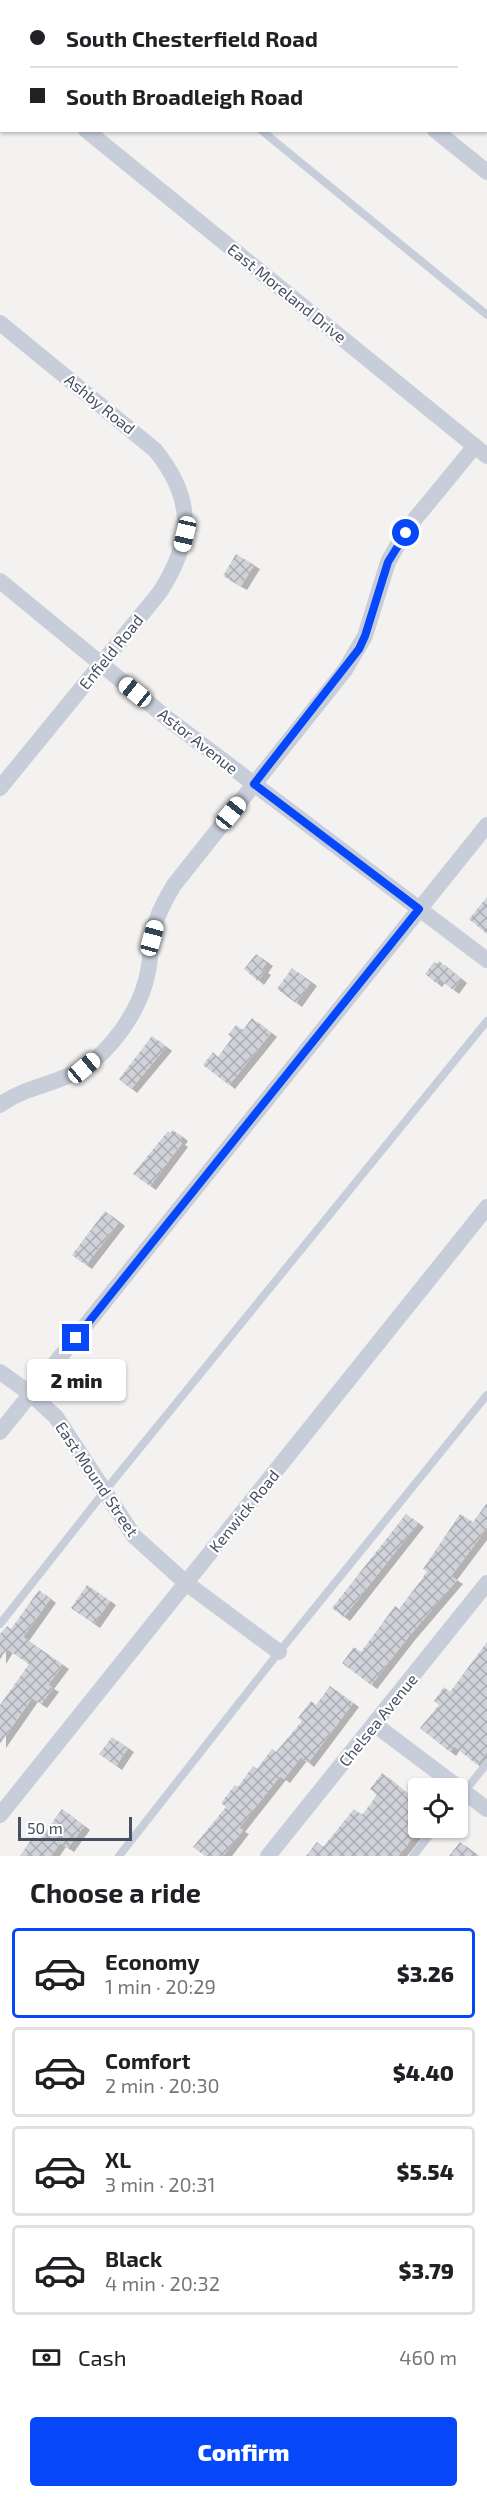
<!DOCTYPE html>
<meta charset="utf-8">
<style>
body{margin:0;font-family:"Exo 2",sans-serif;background:#f6f6f6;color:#202124;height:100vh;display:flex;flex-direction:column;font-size:22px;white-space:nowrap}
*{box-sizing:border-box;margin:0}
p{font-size:20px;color:#757577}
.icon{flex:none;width:33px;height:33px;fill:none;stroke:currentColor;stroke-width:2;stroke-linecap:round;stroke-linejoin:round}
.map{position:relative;height:1856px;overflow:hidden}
.drawer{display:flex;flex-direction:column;background:#fff;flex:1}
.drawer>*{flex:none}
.banner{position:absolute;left:0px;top:0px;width:488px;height:132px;box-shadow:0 2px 4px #0004;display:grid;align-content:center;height:132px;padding:0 30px;background:#fff}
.tools{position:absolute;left:408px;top:1778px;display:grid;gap:12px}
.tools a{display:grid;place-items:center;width:60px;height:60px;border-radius:6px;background:#fff;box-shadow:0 2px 4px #0004;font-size:30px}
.scale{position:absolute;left:18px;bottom:15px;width:114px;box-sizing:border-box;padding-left:6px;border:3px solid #475061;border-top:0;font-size:16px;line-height:21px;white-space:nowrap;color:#475061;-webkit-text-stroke:4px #fff;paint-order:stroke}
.end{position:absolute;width:27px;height:27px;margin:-14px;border:8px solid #0647f9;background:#fff;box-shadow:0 0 0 3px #fff}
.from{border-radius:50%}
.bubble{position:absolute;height:42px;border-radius:6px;background:#fff;box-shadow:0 2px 4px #0004;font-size:20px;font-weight:800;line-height:42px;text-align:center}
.car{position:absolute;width:18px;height:36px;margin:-18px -9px;border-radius:8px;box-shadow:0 0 4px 2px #0007;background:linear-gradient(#fff 24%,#345 0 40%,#fff 0 76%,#345 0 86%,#fff 0)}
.banner b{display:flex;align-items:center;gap:21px;height:57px;font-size:22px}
.banner b+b{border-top:2px solid #e0e0e0}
.banner i{width:15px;height:15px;background:#202124}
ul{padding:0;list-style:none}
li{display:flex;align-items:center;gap:18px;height:90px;margin:0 12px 9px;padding:0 18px;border:3px solid #e0e0e0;border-radius:6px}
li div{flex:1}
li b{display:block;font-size:22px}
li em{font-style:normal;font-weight:800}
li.active{border-color:#0647f9}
li>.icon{width:54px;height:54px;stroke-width:1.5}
h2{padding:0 30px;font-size:27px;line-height:72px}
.pay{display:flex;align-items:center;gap:15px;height:66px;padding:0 30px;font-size:22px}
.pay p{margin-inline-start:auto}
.primary-button{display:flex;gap:12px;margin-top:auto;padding:12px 30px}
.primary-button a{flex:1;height:69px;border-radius:6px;background:#0647f9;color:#fff;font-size:24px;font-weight:800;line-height:69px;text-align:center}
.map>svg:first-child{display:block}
</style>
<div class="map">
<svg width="487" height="1856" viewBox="0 0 487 1856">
<defs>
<pattern id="building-cross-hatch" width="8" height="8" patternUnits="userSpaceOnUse" patternTransform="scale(1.5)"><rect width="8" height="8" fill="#d0d2d9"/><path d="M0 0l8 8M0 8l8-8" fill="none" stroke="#abadb3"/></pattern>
<filter id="shadow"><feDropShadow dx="6" dy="4" stdDeviation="0" flood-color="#0004"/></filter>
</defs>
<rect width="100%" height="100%" fill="#f4f2f1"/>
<!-- building -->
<path fill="url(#building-cross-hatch)" filter="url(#shadow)" d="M236 554 254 565 241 586 223 576Z
M487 897V934L469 919Z
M256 954 267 962 262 969 265 971 258 981 244 969Z
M439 961 461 979 453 990 439 979 436 983 425 974 434 962 436 964Z
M292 968 311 982 296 1003 277 989Z
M252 1018 271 1033 229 1085 203 1065 213 1052 218 1057 232 1038 228 1035 236 1025 243 1030Z
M152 1036 166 1047 131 1089 119 1079Z
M173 1130 182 1137 179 1141 182 1143 150 1186 133 1174 168 1131 170 1133Z
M105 1211 119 1222 86 1265 72 1255Z
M487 1503V1528L451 1576 457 1580 409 1636 371 1685 342 1663 354 1647 361 1652 395 1606 399 1609 422 1579 427 1571 423 1569 460 1514 473 1522Z
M406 1514 418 1523 344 1617 332 1608Z
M87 1585 110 1601 94 1624 71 1608Z
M39 1590 50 1599 23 1637 63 1665 48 1685 53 1688 41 1704 32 1698 0 1744V1705L29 1664 7 1649 0 1660V1634L7 1626 11 1629Z
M487 1642V1752L477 1765 454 1746 450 1752 420 1728 439 1705 434 1701 444 1687 450 1692Z
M330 1686 353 1703 308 1763 301 1757 284 1779 280 1776 239 1828 243 1830 223 1856H205L193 1847 226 1807 221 1803 235 1785 238 1787 253 1766 257 1769 272 1749 276 1752 302 1721 298 1718 311 1701 316 1705Z
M112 1737 128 1748 116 1766 99 1754Z
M382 1773 418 1803 405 1823 417 1832 398 1856H306L317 1842 323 1847 354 1809 362 1815 377 1795 370 1789Z
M62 1809 84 1826 68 1848 60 1843 51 1856H20L33 1837 39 1841Z
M460 1842 479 1856H449Z"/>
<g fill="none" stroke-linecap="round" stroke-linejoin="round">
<!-- lane -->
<path stroke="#c7ceda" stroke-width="8" d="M100 0 102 2
M261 130 487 315
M0 1624 104 1492 487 1021
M458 1800 487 1763
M119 1856 279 1652 487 1395
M413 1856 436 1827"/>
<!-- street -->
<path stroke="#c7ceda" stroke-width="16" d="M274 0 276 2
M76 2 77 0
M423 2 424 0
M0 61 2 62
M0 83 2 82
M86 130 487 456
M435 130 487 172
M0 323 155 450C195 499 193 541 160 592L0 788
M0 581 168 719 487 960
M0 1105C25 1086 57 1085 83 1068 111 1051 138 1012 146 980 150 967 150 953 152 939 154 920 164 902 174 885L345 670 365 636 388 562 397 546 415 519 475 446
M0 1372 31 1394 56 1417 134 1536 186 1583 279 1652
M0 1432 487 825
M374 1724 487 1809
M0 1815 487 1207
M268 1856 487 1583"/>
</g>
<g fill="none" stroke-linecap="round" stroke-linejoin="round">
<!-- route -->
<path stroke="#0647f9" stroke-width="8" d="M76 1338 419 909 254 784 359 649 365 636 388 562 406 533"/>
</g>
<g text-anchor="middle" stroke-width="4.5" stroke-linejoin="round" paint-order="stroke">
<!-- street labels -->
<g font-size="16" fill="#475061" stroke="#fff">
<text transform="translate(287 293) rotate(39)" y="6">East Moreland Drive</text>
<text transform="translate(100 404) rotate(39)" y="6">Ashby Road</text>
<text transform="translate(111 652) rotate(-51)" y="6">Enfield Road</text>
<text transform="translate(198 741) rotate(38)" y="6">Astor Avenue</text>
<text transform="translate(97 1479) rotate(56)" y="6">East Mound Street</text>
<text transform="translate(244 1511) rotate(-51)" y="6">Kenwick Road</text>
<text transform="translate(378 1720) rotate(-51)" y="6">Chelsea Avenue</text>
</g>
</g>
</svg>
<div class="tools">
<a><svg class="icon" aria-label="locate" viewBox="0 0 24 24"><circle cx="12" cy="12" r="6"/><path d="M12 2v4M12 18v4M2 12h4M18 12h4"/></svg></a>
</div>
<div class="scale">50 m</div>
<i class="end from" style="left:406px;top:533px"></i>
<i class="end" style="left:76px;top:1338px"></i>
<div class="bubble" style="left:27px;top:1359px;width:99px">2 min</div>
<i class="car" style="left:185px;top:534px;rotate:193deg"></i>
<i class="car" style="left:135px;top:692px;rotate:309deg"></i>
<i class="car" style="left:231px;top:813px;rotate:39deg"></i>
<i class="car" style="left:152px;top:938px;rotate:15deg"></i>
<i class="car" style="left:84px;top:1068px;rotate:50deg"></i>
<div class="banner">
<b><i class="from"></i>South Chesterfield Road</b>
<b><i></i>South Broadleigh Road</b>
</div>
</div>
<section class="drawer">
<h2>Choose a ride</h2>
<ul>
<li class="active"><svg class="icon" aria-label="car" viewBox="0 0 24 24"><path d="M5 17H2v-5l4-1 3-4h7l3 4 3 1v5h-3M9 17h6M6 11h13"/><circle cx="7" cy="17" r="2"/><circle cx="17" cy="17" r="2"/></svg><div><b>Economy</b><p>1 min · 20:29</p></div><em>$3.26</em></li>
<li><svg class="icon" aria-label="car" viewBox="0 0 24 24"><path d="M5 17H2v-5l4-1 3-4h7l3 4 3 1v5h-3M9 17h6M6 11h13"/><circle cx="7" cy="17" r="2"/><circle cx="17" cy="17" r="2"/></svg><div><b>Comfort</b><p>2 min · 20:30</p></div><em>$4.40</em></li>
<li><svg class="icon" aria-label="car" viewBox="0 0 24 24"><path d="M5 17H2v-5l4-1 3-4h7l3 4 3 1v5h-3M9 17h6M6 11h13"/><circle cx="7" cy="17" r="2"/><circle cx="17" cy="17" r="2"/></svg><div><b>XL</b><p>3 min · 20:31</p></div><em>$5.54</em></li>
<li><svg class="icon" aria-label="car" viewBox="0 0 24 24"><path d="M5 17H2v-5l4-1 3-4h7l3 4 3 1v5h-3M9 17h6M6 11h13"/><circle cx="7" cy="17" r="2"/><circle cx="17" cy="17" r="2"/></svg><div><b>Black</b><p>4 min · 20:32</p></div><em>$3.79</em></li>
</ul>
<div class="pay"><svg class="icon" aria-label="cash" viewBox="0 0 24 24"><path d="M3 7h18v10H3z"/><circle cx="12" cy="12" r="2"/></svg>Cash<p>460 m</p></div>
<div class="primary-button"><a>Confirm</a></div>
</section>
